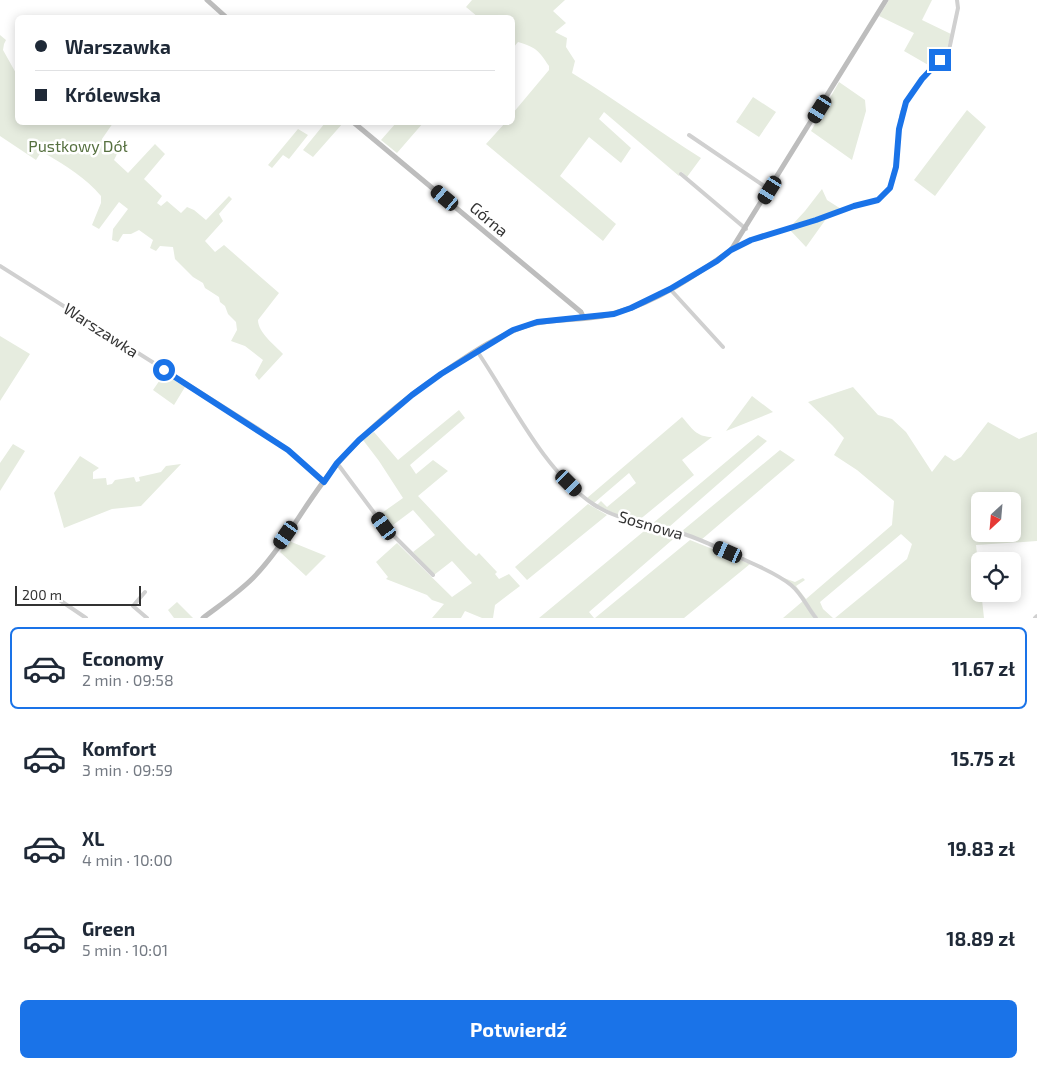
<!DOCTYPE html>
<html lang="pl">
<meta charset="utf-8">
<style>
body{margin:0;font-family:"Exo 2",sans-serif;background:#f2f2f3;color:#1f2937;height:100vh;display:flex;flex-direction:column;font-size:19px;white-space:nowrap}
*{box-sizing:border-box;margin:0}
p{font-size:16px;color:#747a83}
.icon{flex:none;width:28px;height:28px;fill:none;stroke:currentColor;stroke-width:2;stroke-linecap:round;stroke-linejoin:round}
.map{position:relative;height:618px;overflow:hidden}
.sheet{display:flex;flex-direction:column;background:#fff;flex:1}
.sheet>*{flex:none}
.top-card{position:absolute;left:15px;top:15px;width:500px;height:110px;border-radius:8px;box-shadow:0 2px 12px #0003;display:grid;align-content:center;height:110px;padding:0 20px;background:#fff}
.needle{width:32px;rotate:206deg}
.buttons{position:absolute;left:971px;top:492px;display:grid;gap:10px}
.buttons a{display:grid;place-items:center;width:50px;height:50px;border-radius:8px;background:#fff;box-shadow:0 2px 12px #0003;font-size:25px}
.scale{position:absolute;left:15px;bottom:12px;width:126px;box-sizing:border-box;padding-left:5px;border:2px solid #333;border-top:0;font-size:14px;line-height:18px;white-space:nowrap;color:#333;-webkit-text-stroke:4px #fff;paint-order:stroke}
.end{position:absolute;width:22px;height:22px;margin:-11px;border:6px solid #1a73e8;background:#fff;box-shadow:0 0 0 2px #fff}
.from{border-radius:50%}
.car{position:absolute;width:15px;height:30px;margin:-15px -8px;border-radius:6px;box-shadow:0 0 4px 1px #0007;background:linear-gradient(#222 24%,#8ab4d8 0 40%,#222 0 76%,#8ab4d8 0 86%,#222 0)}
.top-card b{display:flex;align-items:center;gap:18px;height:48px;font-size:19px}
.top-card b+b{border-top:1px solid #e0e1e3}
.top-card i{width:12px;height:12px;background:#1f2937}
ul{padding:9px 0 0;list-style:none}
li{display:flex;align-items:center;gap:15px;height:82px;margin:0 10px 8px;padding:0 10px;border:2px solid transparent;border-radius:8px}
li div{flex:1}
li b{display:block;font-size:19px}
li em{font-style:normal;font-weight:700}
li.active{border-color:#1a73e8}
li>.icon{width:45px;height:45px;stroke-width:1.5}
.primary-button{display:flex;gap:10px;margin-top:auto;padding:10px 20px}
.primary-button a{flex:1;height:58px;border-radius:8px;background:#1a73e8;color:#fff;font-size:20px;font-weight:700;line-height:58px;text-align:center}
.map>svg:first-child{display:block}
</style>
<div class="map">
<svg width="1037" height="618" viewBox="0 0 1037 618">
<rect width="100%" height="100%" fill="#fff"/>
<!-- green -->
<path fill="#e6ecdf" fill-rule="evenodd" d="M472 0H565L553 11 566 23 555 32 567 38 566 47 575 61 572 73C616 100 657 130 701 158L687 177 682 172 679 176 604 112 599 119 631 148 621 163 589 137 560 176 616 224 603 241 486 144 505 123 512 122 513 113 549 70V66C538 50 537 48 518 42L513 48 512 18 478 17 466 7Z
M889 0H932L922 20 951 34 947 49 930 66 904 51 914 33 879 16Z
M0 35 6 40 4 44 3 50 17 75 18 122 113 123 102 139 117 154 114 160 128 173 155 144 165 154 144 179 162 196 157 203 161 206 167 201 181 213 187 207 194 210 206 220 229 196 232 199 219 214 223 221 205 241 215 252 224 245 279 293 258 320C258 333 275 345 283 354L259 380 255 375 263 360 245 346 231 341 237 330 236 322 228 314 225 306 220 302 219 297 205 288 203 283 193 277 175 259 173 247 160 246 156 251 150 248 153 240 139 230 131 234H123L118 242 112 240 113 229 128 209 119 202 99 229 92 225 101 203V196C86 178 66 166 46 154L41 152 36 160 0 136Z
M839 82 865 100 866 111 852 160 811 131Z
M753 97 776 112 759 137 736 122Z
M967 110 986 127 935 196 914 180Z
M325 123H343L313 157 303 150Z
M396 123H423L397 153 381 140Z
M298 129 308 135 289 159 283 155 272 168 268 165Z
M822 189 827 200 841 209 792 225 805 211Z
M826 219 806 247 790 230Z
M0 336 30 354 0 401Z
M164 374 185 387 174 405 153 390Z
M853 387 878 415 892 419 906 432 932 472 945 455 954 461 961 457 988 422 1019 439 1037 432V541L976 545 984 618H835L907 559 912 544 901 534 820 602 823 609 833 618H818L805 600 781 577 795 582 803 578 805 580 796 586 806 599 892 525 894 501 857 470 834 455 844 438 832 425 808 402ZM980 501H1012V534H980Z
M752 396 773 412 726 431Z
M459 410 465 418 410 465 416 474 433 460 448 471 418 496 467 548 476 556 479 553 497 572 495 574 499 579 509 574 520 586 495 605 493 618H482L465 611 461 618H432L444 604 432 600 427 595 386 579 388 577 376 562 397 543 452 597 472 583 452 561 434 575 413 552 435 535 413 510 389 528 379 515 403 498 379 461 363 440 374 432 398 460Z
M682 417C692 428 696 437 712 437L682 460 694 475 638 521 618 515 597 505 601 501 607 507 636 483 629 473 594 503 587 498Z
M758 435 767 441 669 527 652 524Z
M13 444 25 451 0 491V463Z
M780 450 795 460 701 540 682 531Z
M80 456 99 468 93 472V479L106 478 107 485 112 484 115 480 134 477 136 482 140 481 139 477 161 472 166 466 181 464 141 506 112 509 64 528 54 493Z
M588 504 607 515 527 580 515 567Z
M649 527 679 534 589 612 594 618H539Z
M690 540 750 564 684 618H595Z
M289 541 326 556 306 576 280 552Z
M803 601 814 618H783Z
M177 602 193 618H174L168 610Z"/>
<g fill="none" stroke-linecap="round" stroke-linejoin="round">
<!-- street -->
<path stroke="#d0d0d0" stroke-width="4" d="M689 135 770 190
M681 174 746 229
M731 250 751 240 816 220 854 206 878 200 890 188 896 167 899 129 902 112 910 95 922 79 949 50 958 8 957 0
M0 266 257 428 288 450 324 482
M670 289 723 347
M477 351C511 401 543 470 593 504 620 522 648 523 678 532 698 538 716 547 734 555 753 564 775 572 791 585 802 594 807 607 816 618
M337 463 384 526 433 575
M145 592 133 606 147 618
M58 599 86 618
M1035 618 1037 616"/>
<!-- secondary -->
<path stroke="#bdbdbd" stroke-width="5" d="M207 0 227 18
M353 122 581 312 584 318
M203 618C220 605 238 593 253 578 286 544 307 499 338 463 367 429 404 399 441 374 467 356 506 329 537 323 562 318 590 321 615 313 657 302 696 275 731 250L886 0"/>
</g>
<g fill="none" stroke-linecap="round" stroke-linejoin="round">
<!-- route -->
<path stroke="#1a73e8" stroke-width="6" d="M164 370 288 450 324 482 337 463 359 440 412 395 441 374 513 330 537 322 614 314 631 308 670 289 717 261 731 250 751 240 816 220 854 206 878 200 890 188 896 167 899 129 906 102 922 79 940 60"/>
</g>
<g text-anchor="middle" stroke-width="5" stroke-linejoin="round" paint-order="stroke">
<!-- park labels -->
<g font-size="16" fill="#56703f" stroke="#fff">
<text x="78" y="152">Pustkowy Dół</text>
</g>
<!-- street labels -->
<g font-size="16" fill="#333" stroke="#fff">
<text transform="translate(489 219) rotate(40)" y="6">Górna</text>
<text transform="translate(101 330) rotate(33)" y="6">Warszawka</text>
<text transform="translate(651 525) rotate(16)" y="6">Sosnowa</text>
</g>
</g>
</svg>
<div class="buttons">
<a><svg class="needle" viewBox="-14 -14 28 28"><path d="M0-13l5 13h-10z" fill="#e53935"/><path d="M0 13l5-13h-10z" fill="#747a83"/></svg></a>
<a><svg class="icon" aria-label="locate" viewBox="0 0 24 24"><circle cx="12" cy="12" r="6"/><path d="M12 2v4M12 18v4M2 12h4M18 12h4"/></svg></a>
</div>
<div class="scale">200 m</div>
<i class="end from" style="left:164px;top:370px"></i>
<i class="end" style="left:940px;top:60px"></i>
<i class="car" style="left:820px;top:109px;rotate:212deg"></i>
<i class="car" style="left:770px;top:190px;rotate:212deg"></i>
<i class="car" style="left:445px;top:198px;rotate:310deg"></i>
<i class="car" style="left:569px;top:483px;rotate:135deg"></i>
<i class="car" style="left:384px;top:526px;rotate:324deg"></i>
<i class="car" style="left:286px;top:535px;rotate:215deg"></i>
<i class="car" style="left:728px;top:552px;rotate:294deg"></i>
<div class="top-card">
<b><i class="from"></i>Warszawka</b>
<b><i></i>Królewska</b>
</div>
</div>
<section class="sheet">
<ul>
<li class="active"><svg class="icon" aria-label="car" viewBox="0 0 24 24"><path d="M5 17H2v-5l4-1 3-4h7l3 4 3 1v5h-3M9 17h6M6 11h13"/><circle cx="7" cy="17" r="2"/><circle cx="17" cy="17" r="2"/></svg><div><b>Economy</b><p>2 min · 09:58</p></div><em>11.67 zł</em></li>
<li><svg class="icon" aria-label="car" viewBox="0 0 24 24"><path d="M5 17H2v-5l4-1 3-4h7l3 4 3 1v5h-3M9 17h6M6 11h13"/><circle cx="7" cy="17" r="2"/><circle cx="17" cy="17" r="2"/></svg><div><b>Komfort</b><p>3 min · 09:59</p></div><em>15.75 zł</em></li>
<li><svg class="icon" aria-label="car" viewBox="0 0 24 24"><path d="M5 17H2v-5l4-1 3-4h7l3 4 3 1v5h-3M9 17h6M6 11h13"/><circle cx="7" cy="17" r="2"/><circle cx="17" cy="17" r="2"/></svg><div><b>XL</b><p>4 min · 10:00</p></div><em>19.83 zł</em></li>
<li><svg class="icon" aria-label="car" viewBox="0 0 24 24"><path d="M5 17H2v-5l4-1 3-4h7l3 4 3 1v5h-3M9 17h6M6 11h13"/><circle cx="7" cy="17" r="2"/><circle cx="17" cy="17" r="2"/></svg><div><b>Green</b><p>5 min · 10:01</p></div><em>18.89 zł</em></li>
</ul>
<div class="primary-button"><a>Potwierdź</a></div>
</section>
